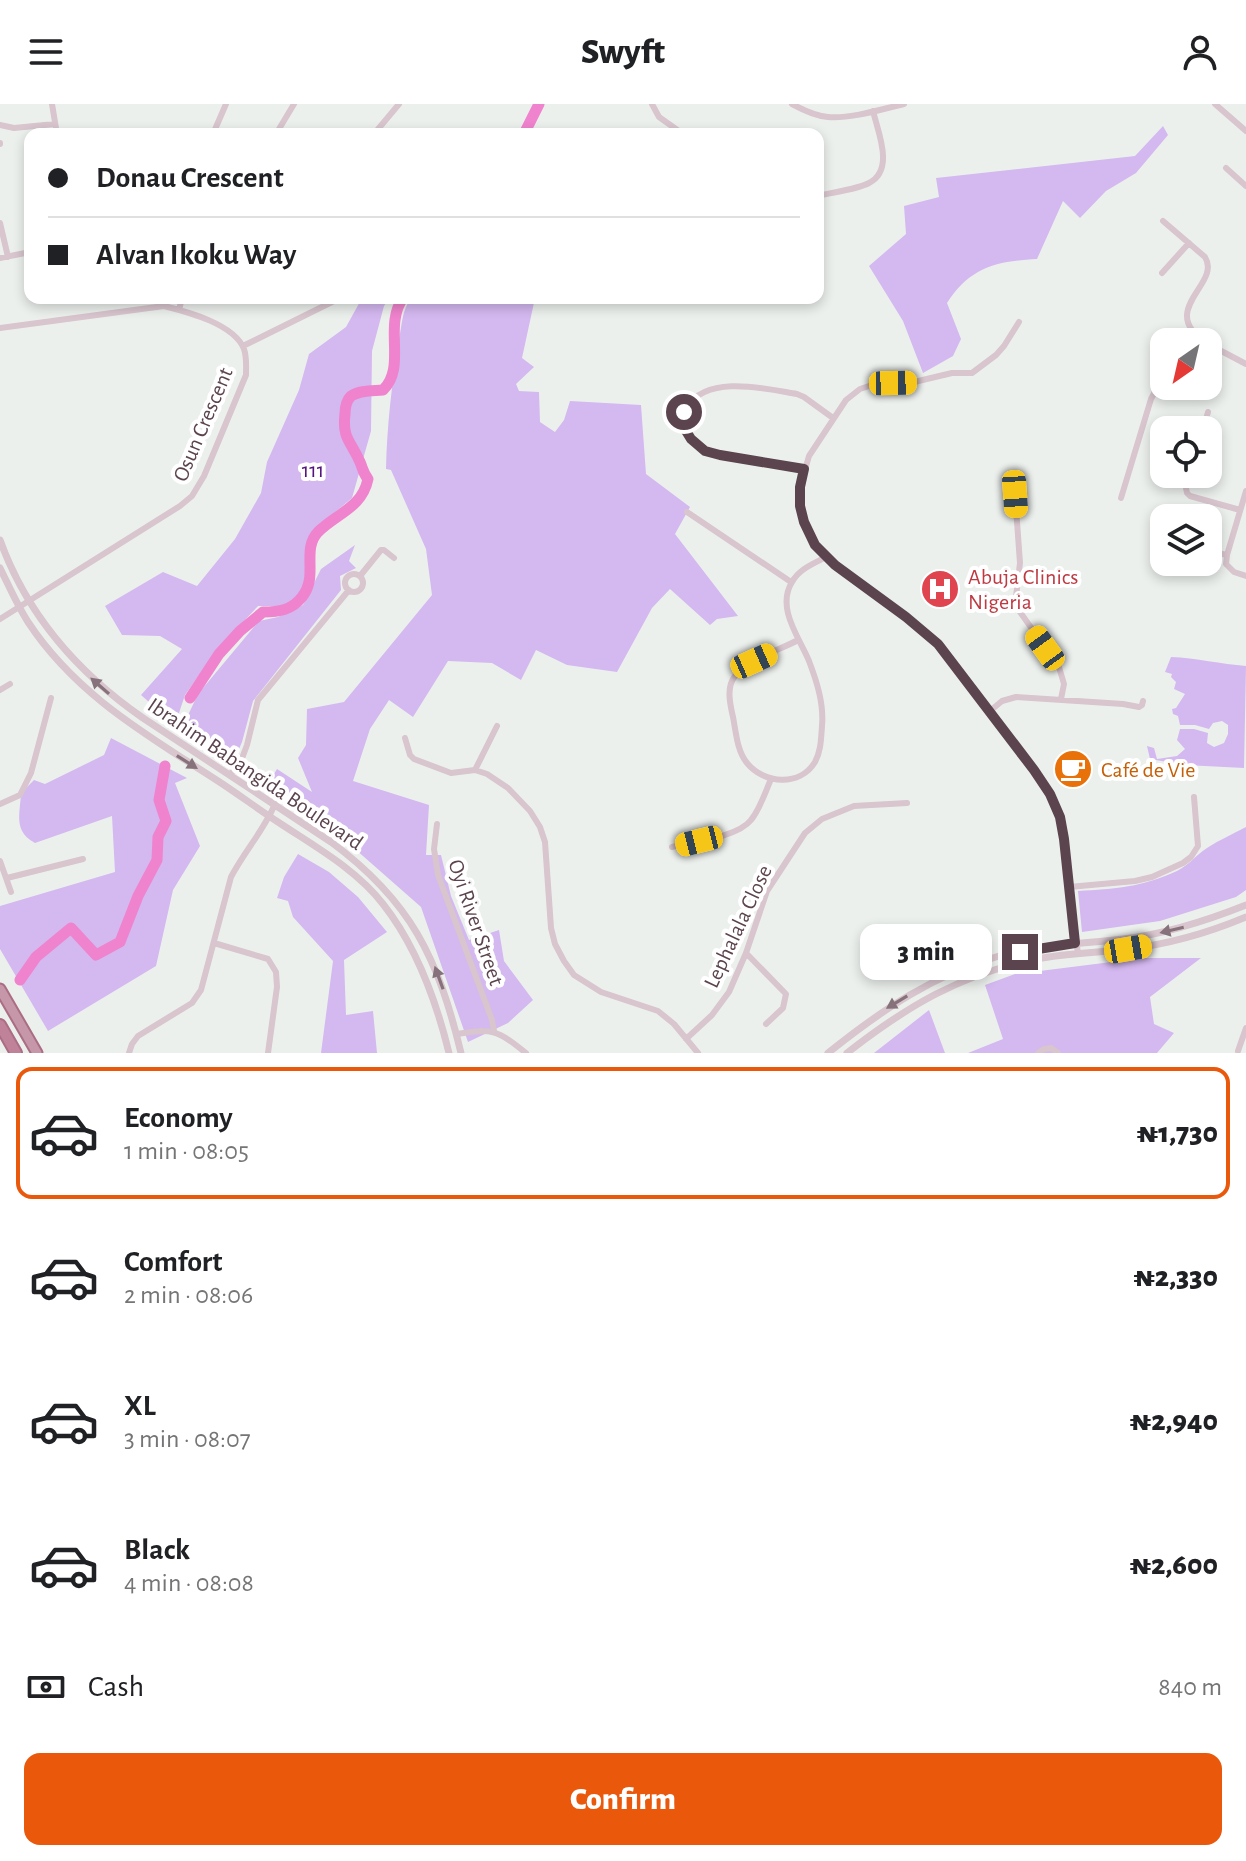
<!DOCTYPE html>
<meta charset="utf-8">
<style>
body{margin:0;font-family:"Alegreya Sans",sans-serif;background:#f6f6f6;color:#202124;height:100vh;display:flex;flex-direction:column;font-size:30px;white-space:nowrap}
*{box-sizing:border-box;margin:0}
p{font-size:26px;color:#757577}
.icon{flex:none;width:44px;height:44px;fill:none;stroke:currentColor;stroke-width:2;stroke-linecap:round;stroke-linejoin:round}
.map{position:relative;height:949px;overflow:hidden}
.panel{display:flex;flex-direction:column;background:#fff;flex:1}
.panel>*{flex:none}
.hud{position:absolute;left:24px;top:24px;width:800px;height:176px;border-radius:16px;box-shadow:0 4px 12px #0003;display:grid;align-content:center;height:176px;padding:0 24px;background:#fff}
.needle{width:52px;rotate:214deg}
.controls{position:absolute;left:1150px;top:224px;display:grid;gap:16px}
.controls a{display:grid;place-items:center;width:72px;height:72px;border-radius:16px;background:#fff;box-shadow:0 4px 12px #0003;font-size:40px}
.end{position:absolute;width:36px;height:36px;margin:-18px;border:10px solid #5b444e;background:#fff;box-shadow:0 0 0 4px #fff}
.from{border-radius:50%}
.bubble{position:absolute;height:56px;border-radius:16px;background:#fff;box-shadow:0 4px 12px #0003;font-size:26px;font-weight:800;line-height:56px;text-align:center}
.car{position:absolute;width:24px;height:48px;margin:-24px -12px;border-radius:10px;box-shadow:0 0 6px 2px #0007;background:linear-gradient(#f5c518 24%,#345 0 40%,#f5c518 0 76%,#345 0 86%,#f5c518 0)}
.hud b{display:flex;align-items:center;gap:28px;height:76px;font-size:30px}
.hud b+b{border-top:2px solid #e0e0e0}
.hud i{width:20px;height:20px;background:#202124}
ul{padding:14px 0 0;list-style:none}
li{display:flex;align-items:center;gap:24px;height:132px;margin:0 16px 12px;padding:0 8px;border:4px solid transparent;border-radius:16px}
li div{flex:1}
li b{display:block;font-size:30px}
li em{font-style:normal;font-weight:800}
li.active{border-color:#ea580c}
li>.icon{width:72px;height:72px;stroke-width:1.5}
.pay{display:flex;align-items:center;gap:20px;height:88px;padding:0 24px;font-size:30px}
.pay p{margin-inline-start:auto}
.primary-button{display:flex;gap:16px;margin-top:auto;padding:16px 24px}
.primary-button a{flex:1;height:92px;border-radius:16px;background:#ea580c;color:#fff;font-size:32px;font-weight:800;line-height:92px;text-align:center}
header{display:flex;justify-content:space-between;align-items:center;height:104px;padding:0 24px;background:#fff;font-size:36px;font-weight:800}
.map>svg:first-child{display:block}
</style>
<header><svg class="icon" aria-label="menu" viewBox="0 0 24 24"><path d="M4 6h16M4 12h16M4 18h16"/></svg>Swyft<svg class="icon" aria-label="person" viewBox="0 0 24 24"><circle cx="12" cy="8" r="4"/><path d="M4 21q1-7 8-7t8 7"/></svg></header>
<div class="map">
<svg width="1246" height="949" viewBox="0 0 1246 949">
<rect width="100%" height="100%" fill="#ecf0ed"/>
<!-- green -->
<path fill="#d4b8f0" d="M1163 22 1168 31 1136 69 1106 87 1080 114 1063 97 1037 155C997 157 970 163 947 199L961 235 953 252 923 269 903 217 869 162 906 130 904 102 939 93 936 74 1135 52Z
M362 194H389L384 202 372 247 371 327 352 394 334 409 308 435 304 482 295 496 283 502H258L215 548 185 591 175 621 141 591 182 545 160 532 122 531 105 502 163 468 197 482 235 435 261 389 267 358 299 286 309 250 346 223Z
M411 194H535L522 254 534 263 516 280 519 287 539 288 540 318 555 328 564 316 570 297 641 301 646 370 690 403 675 430 738 512 717 515 710 521 670 485 652 504 617 568 567 561 536 546 521 576 492 559 448 557 413 613 389 596 370 625 353 677 429 701 426 751H441L451 792 469 836 499 826 504 857 533 896 508 919 468 938 421 803 330 723 268 680 277 665 312 688 298 654 306 641 307 605 344 598 432 491 426 445 391 366 386 365C387 321 392 278 399 235 402 221 402 206 411 194Z
M355 441 349 457 356 464 340 472 341 486 253 597 242 638 233 659 181 626 198 590 259 517 278 513 303 501 321 465Z
M1171 553C1196 554 1221 560 1246 562L1244 664 1185 661 1150 655 1147 642 1154 644 1157 655 1177 652 1185 645 1177 636 1180 625H1194L1208 629 1207 639 1214 643 1224 639 1228 630V621L1222 617 1213 619 1209 625 1195 621H1180L1178 612 1173 610 1172 605 1176 604 1185 590 1174 585 1176 578 1171 573 1172 570 1165 568Z
M111 634 187 674 175 679 200 742 173 786 156 862 48 927 0 845V802L115 768 112 712 35 739C13 727 20 711 21 689L34 676 45 680 104 651Z
M1246 723V786L1236 793 1160 817 1082 828 1078 787C1114 785 1143 783 1177 767 1189 761 1196 751 1207 744 1219 736 1233 730 1246 723Z
M298 750 329 768 358 793 387 828 344 856 346 911 373 907 377 949H321L333 857 293 813 288 797 277 794 284 773Z
M1143 854H1201L1150 893 1154 920 1174 929 1157 949H968L1003 935 985 881 1015 870Z
M929 906 945 949H874Z"/>
<g fill="none" stroke-linecap="round" stroke-linejoin="round">
<!-- river -->
<path stroke="#ef83cd" stroke-width="11" d="M524 30 539 0
M190 594 219 550 240 527 263 508C279 508 292 506 302 493 319 472 301 446 318 428 337 409 362 404 368 375 363 369 363 365 360 358 351 337 342 335 345 310 345 303 346 297 351 292 360 286 373 287 383 286 407 263 383 222 403 194
M20 876 36 853 71 824 96 851 120 838 138 792 157 756 158 733 166 717 159 696 165 662"/>
<!-- trunk casing -->
<g stroke="#aa6d84" stroke-width="13">
<path id="trunk" d="M0 885 37 949"/>
</g>
<!-- motorway casing -->
<g stroke="#aa6d84" stroke-width="14">
<path id="motorway" d="M0 921 16 949"/>
</g>
<!-- minor -->
<path stroke="#d8c5cd" stroke-width="6" d="M52 0 57 30
M652 0 659 13 683 30
M792 0C803 6 816 12 828 13 851 15 882 5 904 0
M1215 0 1246 27
M0 21 14 24 55 20
M213 30 226 0
M276 30 294 0
M374 30 399 0
M0 39V40
M1226 64 1246 82
M818 92C832 88 856 86 869 79 895 66 878 28 873 7
M1163 117 1205 153C1222 180 1157 205 1205 238
M0 119 8 153
M0 154 30 148
M1162 169 1189 139
M179 206 182 194
M1019 218 1004 242 996 251 972 269H952L910 279 872 281 860 285 846 296 809 352 800 383V402L804 418 815 441 835 461 906 513 938 540 1034 666 1050 690 1060 713 1064 735 1078 850
M0 224 164 202C188 208 234 220 244 245 247 254 246 262 246 271L204 372 192 392 180 402 0 515
M1208 240 1246 260
M243 242 340 194
M1203 326 1208 308
M804 365C784 362 764 359 743 355 732 353 718 352 707 347 697 343 686 331 683 320 681 313 683 309 687 303 708 270 766 285 797 290L804 293 833 314
M1190 370 1186 384 1187 389 1190 392 1240 406
M1246 387 1227 451 1226 460 1234 468 1246 472
M1015 390 1020 459 1015 501 1059 563 1064 580 1061 595
M1121 394 1151 295 1164 271
M687 408 791 478
M1158 430 1164 433
M1208 447 1227 451
M345 479a9 9 0 1 1 18 0a9 9 0 1 1-18 0Z
M360 472 381 446H384L394 454
M798 536C778 547 750 554 735 572 726 583 730 600 733 613 736 628 737 647 747 659 764 680 800 683 815 658 821 647 821 635 822 622 824 600 817 578 809 557 799 533 776 504 792 478 799 465 813 460 826 453
M0 586 10 580
M990 607 1002 597 1016 593 1123 600 1139 603 1142 601 1143 597
M405 634 410 651 414 655 451 669 475 666 487 670 508 684 530 707 540 723 545 738 551 824 555 840 564 857 574 871 601 888 658 907 674 920 698 949
M475 666 497 622
M229 670 238 665 247 641 258 596 349 486
M0 700 20 691 31 669 51 594
M437 720 434 745 438 771 492 916 494 927
M672 743C693 738 738 733 751 716 760 705 765 689 771 675
M0 757 11 788
M7 774 83 755
M1069 783 1135 777 1152 773 1183 759 1191 753 1198 742 1194 693
M214 839 268 855 276 868 277 883 268 949
M746 849 786 890 783 904 766 920
M457 930C493 924 497 926 526 949
M686 935 712 911 729 888 746 849 767 787 805 729 822 715 854 702 907 699
M1238 947 1246 924
M129 949 132 940 138 932 192 899 201 886 231 773C244 748 264 726 275 700
M1038 949 1044 945 1051 944 1058 949"/>
<!-- tertiary -->
<path stroke="#d8c5cd" stroke-width="7" d="M0 436C27 511 78 569 143 614L331 738C411 797 438 854 461 949
M0 464C9 482 17 501 28 518 76 591 147 631 218 677 238 690 258 705 278 718 314 742 356 765 383 800 417 843 436 896 449 949
M828 949C883 905 933 871 1002 851 1041 840 1083 840 1123 835 1166 830 1206 817 1246 801
M847 949C907 902 961 870 1037 855 1067 849 1098 849 1128 845 1170 840 1208 829 1246 813"/>
<!-- trunk -->
<use href="#trunk" stroke="#c696a9" stroke-width="9"/>
<!-- motorway -->
<use href="#motorway" stroke="#bf8299" stroke-width="10"/>
</g>
<!-- one-way arrows -->
<defs><path id="oneway-solid" d="M-6-.8H1V-3.2L6.5 0L1 3.2V.8H-6Z" transform="scale(2)"/></defs>
<g fill="#87717a">
<use href="#oneway-solid" transform="translate(100 582) rotate(-139)"/>
<use href="#oneway-solid" transform="translate(187 658) rotate(32)"/>
<use href="#oneway-solid" transform="translate(1172 826) rotate(167)"/>
<use href="#oneway-solid" transform="translate(439 874) rotate(-110)"/>
<use href="#oneway-solid" transform="translate(897 898) rotate(149)"/>
</g>
<g fill="none" stroke-linecap="round" stroke-linejoin="round">
<!-- route -->
<path stroke="#5b444e" stroke-width="10" d="M684 308 683 322 691 335 705 347 720 351 804 365 800 383V402L804 418 815 441 835 461 906 513 938 540 1034 666 1050 690 1060 713 1064 735 1075 839 1020 848"/>
</g>
<!-- icons -->
<defs>
<g id="hospital-disc" transform="scale(2)"><circle r="9.5" fill="#e0444e" stroke="#fff"/><path d="M-5-5h3v3.5h4V-5h3V5h-3V1.5h-4V5h-3Z" fill="#fff"/></g>
<g id="cafe-disc" transform="scale(2)"><circle r="9.5" fill="#e8710a" stroke="#fff"/><path d="M-5.5-4.5H6V0H3Q3 3.5 0 3.5H-2.5Q-5.5 3.5-5.5 0ZM3-3.2v2h1.7v-2ZM-6 4.5H4V6H-6Z" fill="#fff"/></g>
</defs>
<g fill-rule="evenodd">
<use href="#hospital-disc" x="940" y="485"/>
<use href="#cafe-disc" x="1073" y="665"/>
</g>
<g text-anchor="middle" stroke-width="8" stroke-linejoin="round" paint-order="stroke">
<!-- street labels -->
<g font-size="22" fill="#5b444e" stroke="#fff">
<text transform="translate(202 320) rotate(-67)" y="8">Osun Crescent</text>
<text transform="translate(256 669) rotate(34)" y="8">Ibrahim Babangida Boulevard</text>
<text transform="translate(477 818) rotate(71)" y="8">Oyi River Street</text>
<text transform="translate(737 822) rotate(-65)" y="8">Lephalala Close</text>
</g>
<!-- park labels -->
<g font-size="22" fill="#54127f" stroke="#fff">
<text x="313" y="373">111</text>
</g>
<!-- health labels -->
<g font-size="22" fill="#be3a42" stroke="#fff" text-anchor="start">
<text x="968" y="480">Abuja Clinics<tspan x="968" dy="25">Nigeria</tspan></text>
</g>
<!-- food labels -->
<g font-size="22" fill="#c56008" stroke="#fff" text-anchor="start">
<text x="1101" y="673">Café de Vie</text>
</g>
</g>
</svg>
<div class="controls">
<a><svg class="needle" viewBox="-14 -14 28 28"><path d="M0-13l5 13h-10z" fill="#e53935"/><path d="M0 13l5-13h-10z" fill="#757577"/></svg></a>
<a><svg class="icon" aria-label="locate" viewBox="0 0 24 24"><circle cx="12" cy="12" r="6"/><path d="M12 2v4M12 18v4M2 12h4M18 12h4"/></svg></a>
<a><svg class="icon" aria-label="layers" viewBox="0 0 24 24"><path d="M12 4l9 5-9 5-9-5zM3 14l9 5 9-5"/></svg></a>
</div>
<i class="end from" style="left:684px;top:308px"></i>
<i class="end" style="left:1020px;top:848px"></i>
<div class="bubble" style="left:860px;top:820px;width:132px">3 min</div>
<i class="car" style="left:893px;top:279px;rotate:89deg"></i>
<i class="car" style="left:1015px;top:390px;rotate:176deg"></i>
<i class="car" style="left:1045px;top:544px;rotate:324deg"></i>
<i class="car" style="left:754px;top:557px;rotate:66deg"></i>
<i class="car" style="left:699px;top:737px;rotate:256deg"></i>
<i class="car" style="left:1128px;top:845px;rotate:80deg"></i>
<div class="hud">
<b><i class="from"></i>Donau Crescent</b>
<b><i></i>Alvan Ikoku Way</b>
</div>
</div>
<section class="panel">
<ul>
<li class="active"><svg class="icon" aria-label="car" viewBox="0 0 24 24"><path d="M5 17H2v-5l4-1 3-4h7l3 4 3 1v5h-3M9 17h6M6 11h13"/><circle cx="7" cy="17" r="2"/><circle cx="17" cy="17" r="2"/></svg><div><b>Economy</b><p>1 min · 08:05</p></div><em>₦1,730</em></li>
<li><svg class="icon" aria-label="car" viewBox="0 0 24 24"><path d="M5 17H2v-5l4-1 3-4h7l3 4 3 1v5h-3M9 17h6M6 11h13"/><circle cx="7" cy="17" r="2"/><circle cx="17" cy="17" r="2"/></svg><div><b>Comfort</b><p>2 min · 08:06</p></div><em>₦2,330</em></li>
<li><svg class="icon" aria-label="car" viewBox="0 0 24 24"><path d="M5 17H2v-5l4-1 3-4h7l3 4 3 1v5h-3M9 17h6M6 11h13"/><circle cx="7" cy="17" r="2"/><circle cx="17" cy="17" r="2"/></svg><div><b>XL</b><p>3 min · 08:07</p></div><em>₦2,940</em></li>
<li><svg class="icon" aria-label="car" viewBox="0 0 24 24"><path d="M5 17H2v-5l4-1 3-4h7l3 4 3 1v5h-3M9 17h6M6 11h13"/><circle cx="7" cy="17" r="2"/><circle cx="17" cy="17" r="2"/></svg><div><b>Black</b><p>4 min · 08:08</p></div><em>₦2,600</em></li>
</ul>
<div class="pay"><svg class="icon" aria-label="cash" viewBox="0 0 24 24"><path d="M3 7h18v10H3z"/><circle cx="12" cy="12" r="2"/></svg>Cash<p>840 m</p></div>
<div class="primary-button"><a>Confirm</a></div>
</section>
